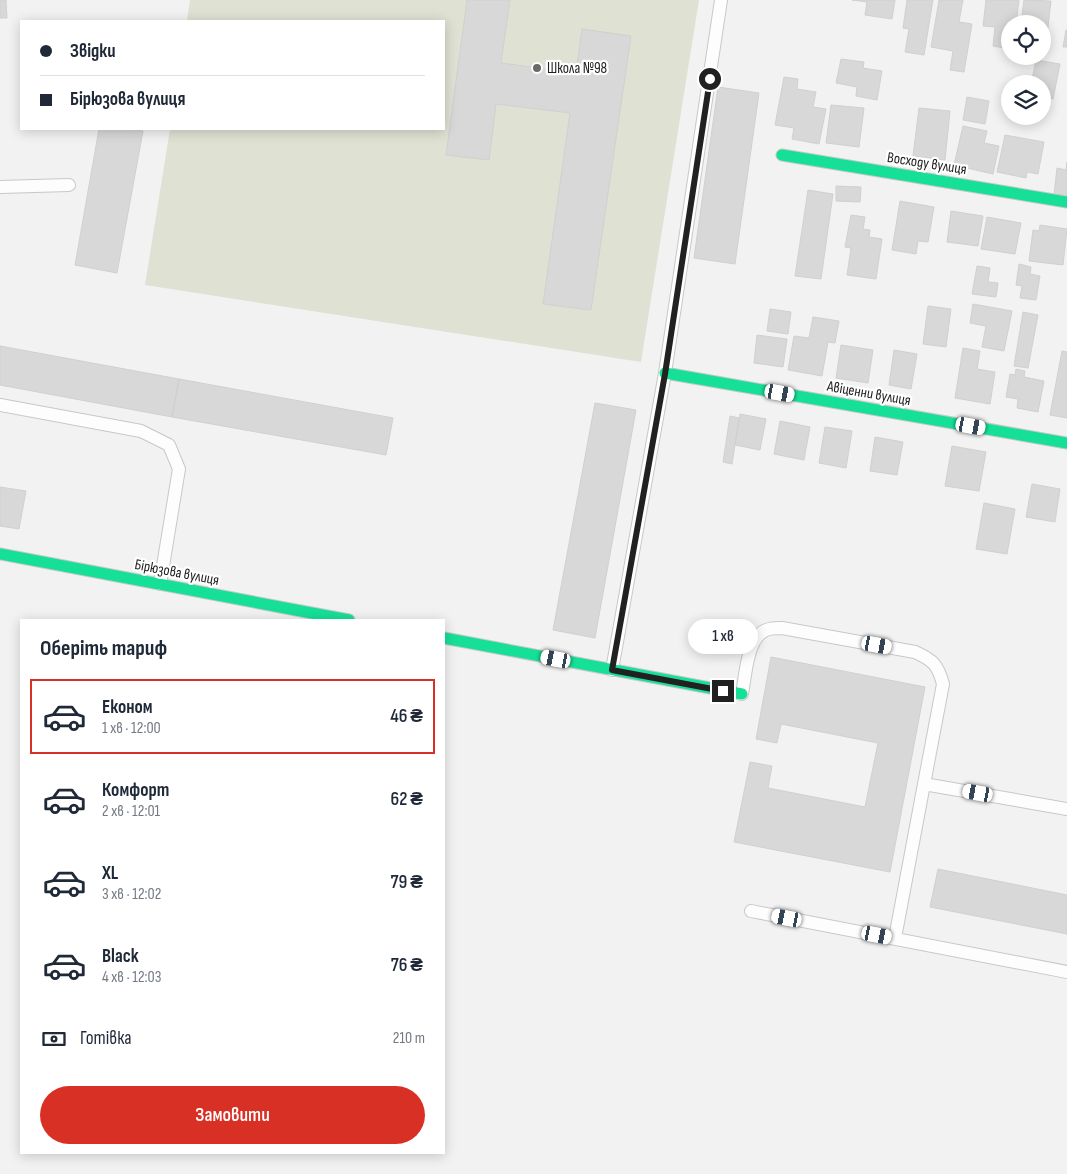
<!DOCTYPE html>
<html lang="uk">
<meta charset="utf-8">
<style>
body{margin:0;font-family:"Sofia Sans Condensed",sans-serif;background:#f6f6f7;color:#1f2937;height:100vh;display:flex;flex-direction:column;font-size:19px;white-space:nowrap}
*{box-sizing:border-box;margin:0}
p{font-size:16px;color:#747a83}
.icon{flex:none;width:28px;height:28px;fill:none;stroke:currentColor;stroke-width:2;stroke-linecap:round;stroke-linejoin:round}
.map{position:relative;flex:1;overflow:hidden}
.sheet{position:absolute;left:20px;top:619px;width:425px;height:535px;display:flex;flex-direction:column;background:#fff;border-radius:0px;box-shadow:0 2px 12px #0003}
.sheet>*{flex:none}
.guide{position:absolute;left:20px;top:20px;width:425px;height:110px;border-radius:0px;box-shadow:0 2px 12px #0003;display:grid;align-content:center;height:110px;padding:0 20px;background:#fff}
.fabs{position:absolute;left:1001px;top:15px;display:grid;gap:10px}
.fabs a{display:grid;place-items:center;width:50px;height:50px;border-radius:50%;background:#fff;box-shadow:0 2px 12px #0003;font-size:25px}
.end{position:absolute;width:22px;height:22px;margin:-11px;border:6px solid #212122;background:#fff;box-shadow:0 0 0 2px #fff}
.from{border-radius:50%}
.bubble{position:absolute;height:35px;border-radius:18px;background:#fff;box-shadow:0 2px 12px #0003;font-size:16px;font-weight:600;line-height:35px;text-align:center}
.car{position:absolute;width:15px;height:30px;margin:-15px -8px;border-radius:6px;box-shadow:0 0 4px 1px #0007;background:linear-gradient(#fff 24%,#345 0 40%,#fff 0 76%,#345 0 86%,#fff 0)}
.guide b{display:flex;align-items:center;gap:18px;height:48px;font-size:19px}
.guide b+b{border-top:1px solid #e0e1e3}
.guide i{width:12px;height:12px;background:#1f2937}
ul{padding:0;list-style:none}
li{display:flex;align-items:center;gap:15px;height:75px;margin:0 10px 8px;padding:0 10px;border:2px solid transparent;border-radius:0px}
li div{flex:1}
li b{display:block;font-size:19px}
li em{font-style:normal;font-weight:600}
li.selected{border-color:#d93025}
li>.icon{width:45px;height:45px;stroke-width:1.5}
h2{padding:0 20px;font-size:22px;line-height:60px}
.pay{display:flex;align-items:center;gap:12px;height:55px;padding:0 20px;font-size:19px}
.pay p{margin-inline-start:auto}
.primary-button{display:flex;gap:10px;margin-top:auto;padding:10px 20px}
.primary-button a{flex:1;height:58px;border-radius:30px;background:#d93025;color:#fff;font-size:20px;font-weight:600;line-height:58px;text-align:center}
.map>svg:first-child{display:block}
</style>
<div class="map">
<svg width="1067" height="1174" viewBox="0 0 1067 1174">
<rect width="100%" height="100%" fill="#f2f2f3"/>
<!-- green -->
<path fill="#dfe1d3" d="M190 0H699L641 362 145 285 170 129H444V21H187Z"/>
<!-- building -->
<path fill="#d8d8d9" stroke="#d0d0d1" d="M0 0H6L7 18H0Z
M467 0H510L501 63 576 73 582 29 631 36 591 310 543 304 570 113 496 104 489 160 446 155Z
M852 0H895L892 19 865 15 867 2Z
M907 0H933L924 55 905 52 909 29 903 28Z
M939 0H963L959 22 972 24 964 72 950 70 953 51 931 47Z
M986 0H1019L1016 24H1010V49L993 46 995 27 983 26Z
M1024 0 1051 1 1046 44H1042V24H1021Z
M1066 30H1067V47H1063Z
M841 59 864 62 863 68 882 71 877 100 856 96 857 87 836 83Z
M1036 60 1060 64 1053 99 1042 97V84H1031Z
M784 77 798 79 797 89 816 92 813 107 826 109 819 144 792 139 794 128 775 125Z
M718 87 759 93 735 264 694 258Z
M967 97 989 101 985 124 963 120Z
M831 105 864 108 859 147 826 143Z
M919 108 950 111 945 160 913 156Z
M963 126 987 131 984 143 999 146 993 174 954 165Z
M99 129H128L143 131 117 273 75 265Z
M1005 135 1044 142 1038 174 1027 172 1026 178 997 172Z
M1067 162V196L1054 195 1057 168 1066 170Z
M836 186 861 187 860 202 836 201Z
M808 190 833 194 821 279 795 276Z
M900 201 934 207 928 242 918 241 916 254 892 250Z
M951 211 983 216 978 246 947 242Z
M851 215 865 217 863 229 870 230 869 237 882 239 876 279 847 275 851 248 845 247Z
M987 217 1021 223 1015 254 981 249Z
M1040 225 1067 229 1063 265 1029 261 1033 230 1039 231Z
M1019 264 1031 267 1030 274 1040 276 1036 300 1020 298 1022 286 1016 285Z
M977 266 990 268 988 282 998 283 996 297 972 294Z
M973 304 1012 311 1004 351 982 347 986 326 970 323Z
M928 306 951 309 946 347 923 344Z
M770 309 791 312 788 334 767 331Z
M1023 312 1038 315 1028 368 1014 366Z
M813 317 839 321 835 343 828 342 822 376 788 370 794 336 809 338Z
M757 335 787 339 783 367 754 363Z
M841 345 873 350 868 383 836 378Z
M0 346 179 379 172 417 0 385Z
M963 348 980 351 977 369 995 372 990 404 955 398Z
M894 350 917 354 911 389 889 385Z
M1062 351 1067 352V418L1050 415Z
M1016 369 1025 371 1024 377 1044 381 1038 412 1017 408 1018 399 1006 397 1010 374 1015 375Z
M179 379 393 418 386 455 172 417Z
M595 403 636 410 595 638 553 630Z
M740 414 766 419 760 450 735 445Z
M730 416 739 418 732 464 723 462Z
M780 421 810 427 804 460 774 454Z
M825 427 852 431 846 468 819 463Z
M875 437 903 442 897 475 870 471Z
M952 446 986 452 979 491 945 486Z
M1032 484 1060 489 1055 522 1026 517Z
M0 487 26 491 19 529 0 526Z
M984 503 1015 509 1007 554 976 549Z
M771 657 925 687 890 872 734 842 750 762 772 766 768 788 865 807 878 743 781 724 777 743 756 739Z
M938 869 1067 895V934L930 907Z"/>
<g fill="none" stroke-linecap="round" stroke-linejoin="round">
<!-- lane casing -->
<g stroke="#c8c8c9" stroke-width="14">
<path id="lane" d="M0 187 69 185
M0 405 141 431 169 445 179 469 160 584
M612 670 665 373 721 0
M742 694C745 678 747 645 760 634 766 628 774 628 782 628L915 652C933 660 938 665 943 684L924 784 1067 809
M751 911 1067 972
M895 938 924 784"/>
</g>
<!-- fast casing -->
<g stroke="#c8c8c9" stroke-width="13">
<path id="fast" d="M782 155 1067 202
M665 373 1067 443
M0 554 349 620
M444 638 742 694"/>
</g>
<!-- lane -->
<use href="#lane" stroke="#fdfdfd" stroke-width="12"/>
<!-- fast -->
<use href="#fast" stroke="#16e098" stroke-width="11"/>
</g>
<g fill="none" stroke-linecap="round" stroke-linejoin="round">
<!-- route -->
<path stroke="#212122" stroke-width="6" d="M710 79 665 374 612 670 723 691"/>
</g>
<!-- markers -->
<circle fill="#6a6a6b" stroke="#fff" stroke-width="2" cx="537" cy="68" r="5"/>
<g text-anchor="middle" stroke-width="4.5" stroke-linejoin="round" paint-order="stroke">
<!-- poi labels -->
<g font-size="15" fill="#212122" stroke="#fff" text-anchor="start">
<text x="547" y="73">Школа №98</text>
</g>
<!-- street labels -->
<g font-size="15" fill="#212122" stroke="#fff">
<text transform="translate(927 163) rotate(9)" y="5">Восходу вулиця</text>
<text transform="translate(869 393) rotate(10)" y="5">Авіценни вулиця</text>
<text transform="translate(177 572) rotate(11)" y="5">Бірюзова вулиця</text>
</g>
</g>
</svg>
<div class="fabs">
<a><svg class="icon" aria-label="locate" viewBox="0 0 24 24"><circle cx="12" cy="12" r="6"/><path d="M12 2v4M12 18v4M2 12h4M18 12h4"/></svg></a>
<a><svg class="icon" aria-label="layers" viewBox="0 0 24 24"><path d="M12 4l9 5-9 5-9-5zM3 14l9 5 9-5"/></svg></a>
</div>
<i class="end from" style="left:710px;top:79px"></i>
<i class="end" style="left:723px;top:691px"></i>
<div class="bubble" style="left:688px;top:619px;width:70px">1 хв</div>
<i class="car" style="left:780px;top:393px;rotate:100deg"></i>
<i class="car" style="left:971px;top:426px;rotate:100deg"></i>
<i class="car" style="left:877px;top:645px;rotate:100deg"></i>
<i class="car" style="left:556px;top:659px;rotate:281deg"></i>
<i class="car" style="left:978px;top:793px;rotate:280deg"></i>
<i class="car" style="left:787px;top:918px;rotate:281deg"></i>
<i class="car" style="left:877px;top:935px;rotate:101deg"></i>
<div class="guide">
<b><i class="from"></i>Звідки</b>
<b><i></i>Бірюзова вулиця</b>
</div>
<section class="sheet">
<h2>Оберіть тариф</h2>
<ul>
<li class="selected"><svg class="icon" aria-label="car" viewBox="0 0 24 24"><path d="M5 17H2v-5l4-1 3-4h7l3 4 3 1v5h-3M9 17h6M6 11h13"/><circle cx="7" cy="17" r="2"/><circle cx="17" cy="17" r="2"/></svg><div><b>Економ</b><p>1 хв · 12:00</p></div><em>46 ₴</em></li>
<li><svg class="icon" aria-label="car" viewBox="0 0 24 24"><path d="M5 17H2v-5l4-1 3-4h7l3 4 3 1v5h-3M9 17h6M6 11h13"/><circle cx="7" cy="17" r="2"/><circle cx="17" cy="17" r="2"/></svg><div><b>Комфорт</b><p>2 хв · 12:01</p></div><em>62 ₴</em></li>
<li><svg class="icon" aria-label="car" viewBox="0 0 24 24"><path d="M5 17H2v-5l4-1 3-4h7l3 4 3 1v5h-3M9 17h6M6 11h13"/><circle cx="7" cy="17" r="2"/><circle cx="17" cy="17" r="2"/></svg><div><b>XL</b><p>3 хв · 12:02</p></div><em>79 ₴</em></li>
<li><svg class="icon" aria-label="car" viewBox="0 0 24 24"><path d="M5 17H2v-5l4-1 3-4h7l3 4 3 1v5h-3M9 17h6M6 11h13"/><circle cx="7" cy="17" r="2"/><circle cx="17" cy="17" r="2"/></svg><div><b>Black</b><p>4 хв · 12:03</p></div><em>76 ₴</em></li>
</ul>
<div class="pay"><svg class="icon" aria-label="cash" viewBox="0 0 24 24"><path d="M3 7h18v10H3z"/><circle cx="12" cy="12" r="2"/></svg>Готівка<p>210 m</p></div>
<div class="primary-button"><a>Замовити</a></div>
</section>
</div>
